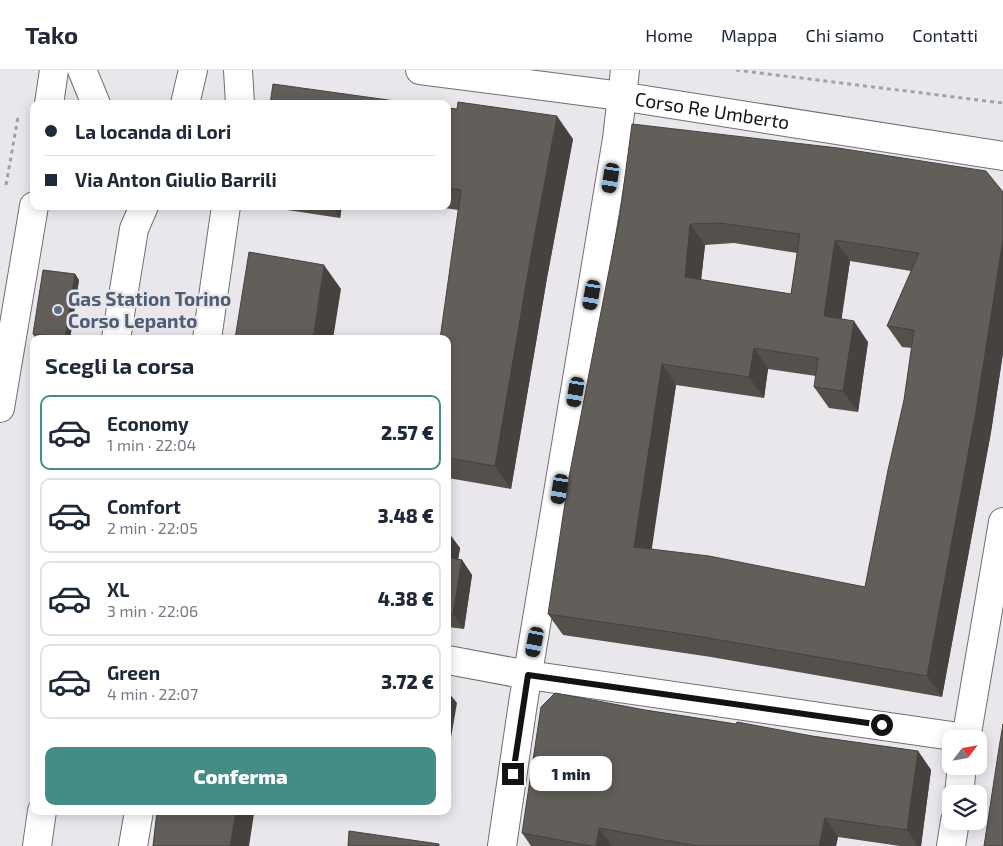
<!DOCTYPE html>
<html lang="it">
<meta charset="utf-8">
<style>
body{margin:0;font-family:"Exo 2",sans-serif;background:#f2f2f3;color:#1f2937;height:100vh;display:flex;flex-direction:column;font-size:19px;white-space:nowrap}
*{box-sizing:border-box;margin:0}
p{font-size:16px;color:#747a83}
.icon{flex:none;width:28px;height:28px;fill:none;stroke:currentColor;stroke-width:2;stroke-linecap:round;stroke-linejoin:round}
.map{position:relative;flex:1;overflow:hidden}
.drawer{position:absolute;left:30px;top:265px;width:421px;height:480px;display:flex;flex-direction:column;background:#fff;border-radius:10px;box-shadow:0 2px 12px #0003}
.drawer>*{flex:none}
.guide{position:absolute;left:30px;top:30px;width:421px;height:110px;border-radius:10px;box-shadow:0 2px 12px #0003;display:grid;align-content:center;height:110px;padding:0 15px;background:#fff}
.needle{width:32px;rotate:59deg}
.tools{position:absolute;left:942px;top:660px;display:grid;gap:10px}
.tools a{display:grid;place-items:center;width:45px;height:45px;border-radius:10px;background:#fff;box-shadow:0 2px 12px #0003;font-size:25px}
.end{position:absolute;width:22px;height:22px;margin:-11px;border:6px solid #131214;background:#fff;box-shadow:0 0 0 2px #fff}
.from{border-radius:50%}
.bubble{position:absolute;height:35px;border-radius:10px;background:#fff;box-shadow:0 2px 12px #0003;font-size:16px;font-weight:800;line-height:35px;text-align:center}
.car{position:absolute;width:15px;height:30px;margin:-15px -8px;border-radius:6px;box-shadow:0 0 4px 1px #0007;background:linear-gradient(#222 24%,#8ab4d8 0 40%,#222 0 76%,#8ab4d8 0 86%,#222 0)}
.guide b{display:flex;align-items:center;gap:18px;height:48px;font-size:19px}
.guide b+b{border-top:1px solid #e0e1e3}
.guide i{width:12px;height:12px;background:#1f2937}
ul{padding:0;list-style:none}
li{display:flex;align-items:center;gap:15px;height:75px;margin:0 10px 8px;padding:0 5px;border:2px solid #e0e1e3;border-radius:10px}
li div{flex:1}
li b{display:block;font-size:19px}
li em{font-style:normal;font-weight:800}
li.on{border-color:#468c86}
li>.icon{width:45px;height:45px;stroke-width:1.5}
h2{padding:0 15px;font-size:22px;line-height:60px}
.cta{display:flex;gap:10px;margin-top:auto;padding:10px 15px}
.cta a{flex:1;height:58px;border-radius:10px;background:#468c86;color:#fff;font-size:20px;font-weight:800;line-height:58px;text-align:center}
header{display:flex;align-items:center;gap:30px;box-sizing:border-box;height:70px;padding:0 25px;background:#fff;border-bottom:1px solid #e0e1e3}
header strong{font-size:24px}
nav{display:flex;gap:28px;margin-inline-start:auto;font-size:18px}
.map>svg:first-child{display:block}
</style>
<header>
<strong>Tako</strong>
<nav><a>Home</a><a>Mappa</a><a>Chi siamo</a><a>Contatti</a></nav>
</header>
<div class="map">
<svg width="1003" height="776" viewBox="0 0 1003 776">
<rect width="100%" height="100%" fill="#eae7ec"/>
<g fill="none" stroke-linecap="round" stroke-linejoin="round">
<!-- minor casing -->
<g stroke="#716e73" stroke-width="30">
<g id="minor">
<path d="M238 0 240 34"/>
<path id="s1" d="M420 0 613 25 1003 86"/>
<path d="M49 34 54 0"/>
<path d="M207 269 226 136"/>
<path d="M0 338 34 136"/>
<path d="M448 590 528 605 966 668"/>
<path d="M966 669 1003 452"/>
<path d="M959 724 962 696"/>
<path d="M133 776 139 741"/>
<path d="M502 776 523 633 617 69 625 0"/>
<path d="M951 776 955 751"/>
</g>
</g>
<!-- secondary casing -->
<g stroke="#716e73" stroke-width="30">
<path id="secondary" d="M82 0 96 34
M185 34 193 0
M116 269 134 159 144 136
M37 776 42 741"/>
</g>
<!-- path -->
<path stroke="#a4a1a5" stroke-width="3" stroke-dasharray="4 4" stroke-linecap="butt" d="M736 0 1003 33
M6 115 18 47"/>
<!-- minor -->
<use href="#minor" stroke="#fff" stroke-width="28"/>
<!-- secondary -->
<use href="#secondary" stroke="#fff" stroke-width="28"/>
</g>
<!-- wall -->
<path fill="#54514d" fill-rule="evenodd" d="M448 38 573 69 547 208 511 419 448 408V269L458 140 431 136H448Z
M1003 122V283L991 362 942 627 711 587 563 565 548 544 620 144ZM734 173 797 183 791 224 701 210 705 175ZM850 191 911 201 887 256 902 277 912 278 904 330 865 517 651 479 676 315 764 328 768 299 816 306 814 317 829 338 858 342 868 272 841 249Z
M273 136H342L340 148 274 138Z
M75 204 79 210 70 269H36L33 264Z
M448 463 460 478 458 489 462 490 472 505 464 559 448 557Z
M645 640 812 666 918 681 931 700 921 776H900L838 767 836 776H531L522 763Z"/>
<!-- shaded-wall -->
<path fill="#45423f" d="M557 46 573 69 547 208 511 419 495 396 531 185Z
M332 136H342L340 148Z
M690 154 705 175 699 228 685 207Z
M1003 169V283L991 362 942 627 927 606Z
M835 170 850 191 839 267 824 246Z
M324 195 341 219 333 269H313Z
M75 204 79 210 70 269H66L65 268Z
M854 251 868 272 858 342 843 321Z
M754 278 768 299 764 328 749 307Z
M662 294 676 315 649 498 634 477Z
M449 463 460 478 456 502 448 490V475Z
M462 490 472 505 464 559 453 544Z
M449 623 457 633 448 685V632Z
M918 681 931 700 921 776H918L907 760Z
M236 741H253L254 744 249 776H230Z
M825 748 838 767 836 776H819Z
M599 758 612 776H596Z"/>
<!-- building -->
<path fill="#625e5a" stroke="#45423f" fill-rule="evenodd" d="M273 14 417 34H270Z
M458 32 557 46 531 185 495 396 448 388V269H440L461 120 448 118V38L457 39Z
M632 54 838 78 986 101 1003 122V169L976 341 927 606 697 566 548 544 569 407 620 144ZM719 153 800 164 791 224 685 207 690 154ZM835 170 919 183 887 256 914 260 904 330 888 400 865 517 709 486 634 477 662 294 749 307 754 278 818 288 814 317 843 321 854 251 824 246Z
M249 182 324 195 313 269H235Z
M43 200 75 204 65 268 33 264Z
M448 463H449L448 475Z
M448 487 462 490 453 544 448 543Z
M555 623 645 640 736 654 737 652 812 666 918 681 907 760 825 748 819 776H697L599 758 596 776H591L522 763 541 637Z
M1003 654V776H984L999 678Z
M157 741H236L230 776H153Z
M349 761 439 774V776H348Z"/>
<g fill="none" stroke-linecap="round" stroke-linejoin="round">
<!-- route -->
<path stroke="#131214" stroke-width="6" d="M513 704 528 605 882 655"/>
</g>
<!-- markers -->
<circle fill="#5c6f8a" stroke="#eae7ec" stroke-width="2" cx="58" cy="240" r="5"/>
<g text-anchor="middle" stroke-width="5" stroke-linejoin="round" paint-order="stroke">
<!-- street labels -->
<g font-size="19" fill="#131214" stroke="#eae7ec">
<text dy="7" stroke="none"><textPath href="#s1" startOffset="295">Corso Re Umberto</textPath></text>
</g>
<!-- service labels -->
<g font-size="19" font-weight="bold" fill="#4e5e75" stroke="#eae7ec" text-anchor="start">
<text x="68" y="236">Gas Station Torino<tspan x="68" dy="22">Corso Lepanto</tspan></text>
</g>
</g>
</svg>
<div class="tools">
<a><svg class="needle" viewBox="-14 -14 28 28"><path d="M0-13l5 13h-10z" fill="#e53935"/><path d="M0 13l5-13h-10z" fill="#747a83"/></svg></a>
<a><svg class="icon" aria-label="layers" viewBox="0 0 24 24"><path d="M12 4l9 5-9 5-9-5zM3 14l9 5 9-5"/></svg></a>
</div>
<i class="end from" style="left:882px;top:655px"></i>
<i class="end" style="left:513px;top:704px"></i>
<div class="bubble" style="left:530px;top:686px;width:82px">1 min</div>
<i class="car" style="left:611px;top:108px;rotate:189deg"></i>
<i class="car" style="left:592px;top:225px;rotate:190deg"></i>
<i class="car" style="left:576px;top:322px;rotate:190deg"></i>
<i class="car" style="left:560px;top:419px;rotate:189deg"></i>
<i class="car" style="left:535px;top:572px;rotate:191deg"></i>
<div class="guide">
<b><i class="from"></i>La locanda di Lori</b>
<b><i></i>Via Anton Giulio Barrili</b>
</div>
<section class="drawer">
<h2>Scegli la corsa</h2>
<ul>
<li class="on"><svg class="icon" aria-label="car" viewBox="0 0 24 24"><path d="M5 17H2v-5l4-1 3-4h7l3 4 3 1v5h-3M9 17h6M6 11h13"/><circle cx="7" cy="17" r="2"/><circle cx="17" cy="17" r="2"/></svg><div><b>Economy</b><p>1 min · 22:04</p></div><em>2.57 €</em></li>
<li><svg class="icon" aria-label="car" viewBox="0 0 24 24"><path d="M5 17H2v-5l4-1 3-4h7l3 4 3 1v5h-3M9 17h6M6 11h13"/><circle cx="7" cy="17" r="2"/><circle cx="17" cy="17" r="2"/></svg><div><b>Comfort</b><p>2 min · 22:05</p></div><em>3.48 €</em></li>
<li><svg class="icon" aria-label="car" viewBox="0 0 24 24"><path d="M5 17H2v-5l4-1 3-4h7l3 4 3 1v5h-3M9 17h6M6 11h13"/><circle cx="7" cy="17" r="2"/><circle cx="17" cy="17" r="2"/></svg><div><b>XL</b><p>3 min · 22:06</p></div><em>4.38 €</em></li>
<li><svg class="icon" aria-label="car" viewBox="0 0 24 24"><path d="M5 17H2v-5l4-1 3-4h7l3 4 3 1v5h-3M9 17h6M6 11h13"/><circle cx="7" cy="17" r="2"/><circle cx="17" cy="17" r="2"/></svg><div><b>Green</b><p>4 min · 22:07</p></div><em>3.72 €</em></li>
</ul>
<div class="cta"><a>Conferma</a></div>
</section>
</div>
